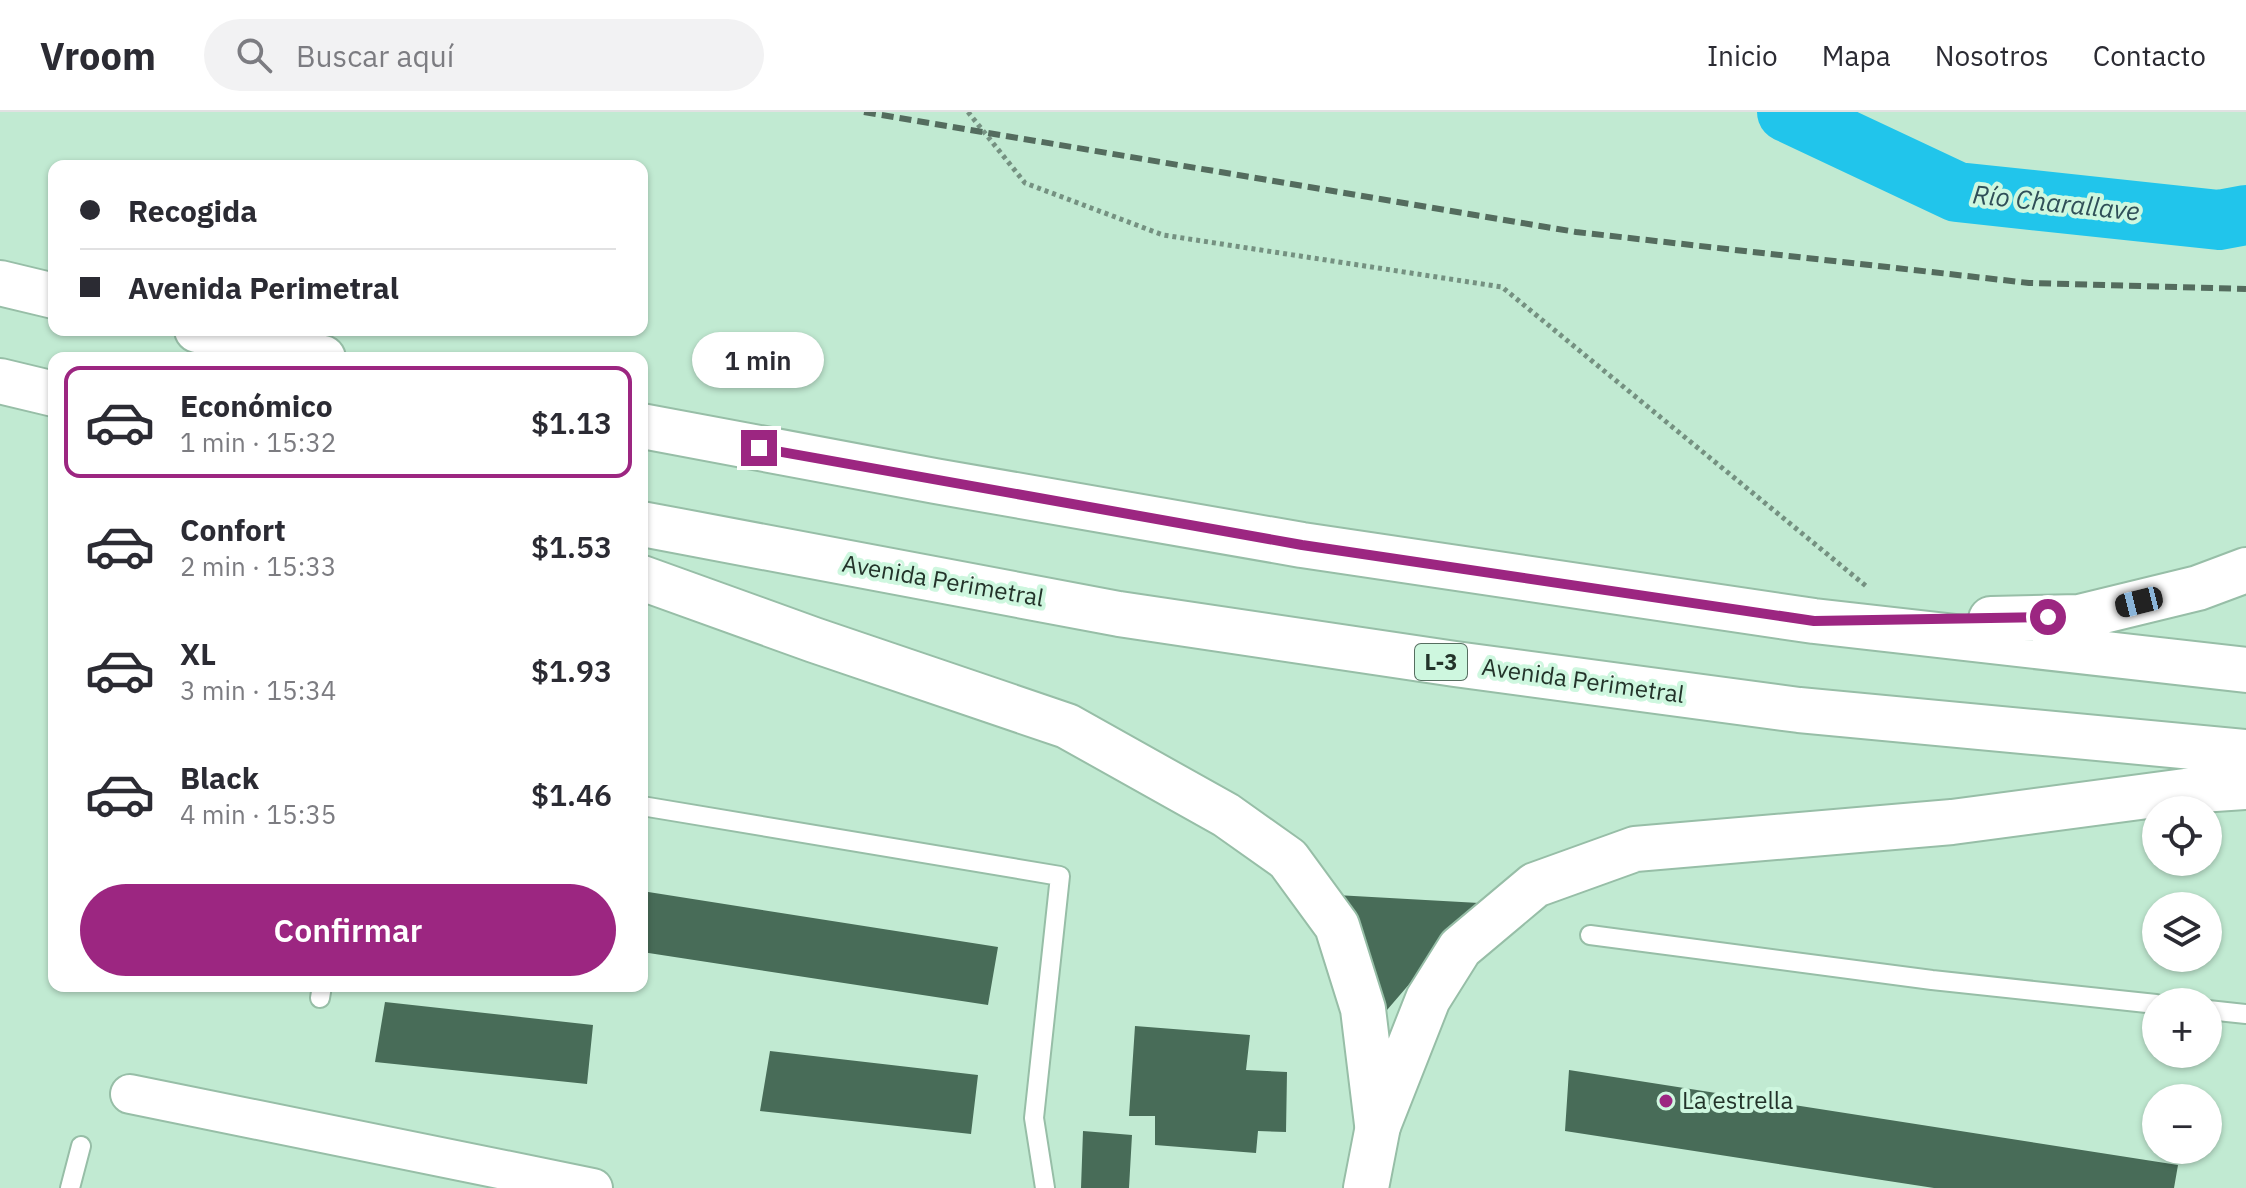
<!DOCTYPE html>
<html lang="es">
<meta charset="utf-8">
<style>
body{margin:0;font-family:"IBM Plex Sans",sans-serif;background:#f2f2f3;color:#2b2b33;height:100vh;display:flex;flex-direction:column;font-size:30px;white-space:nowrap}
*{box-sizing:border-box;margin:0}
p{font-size:26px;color:#7c7c81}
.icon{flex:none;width:44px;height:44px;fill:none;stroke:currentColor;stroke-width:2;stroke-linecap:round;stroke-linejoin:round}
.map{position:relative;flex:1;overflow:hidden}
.details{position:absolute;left:48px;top:240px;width:600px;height:640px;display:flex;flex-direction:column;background:#fff;border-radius:16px;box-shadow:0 2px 6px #0004}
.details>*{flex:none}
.banner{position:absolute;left:48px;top:48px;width:600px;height:176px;border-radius:16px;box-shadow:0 2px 6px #0004;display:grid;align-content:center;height:176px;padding:0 32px;background:#fff}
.controls{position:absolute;left:2142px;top:684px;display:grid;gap:16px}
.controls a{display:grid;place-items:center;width:80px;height:80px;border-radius:50%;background:#fff;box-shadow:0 2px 6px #0004;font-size:40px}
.end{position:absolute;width:36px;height:36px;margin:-18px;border:10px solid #9c2681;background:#fff;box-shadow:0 0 0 4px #fff}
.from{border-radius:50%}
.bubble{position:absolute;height:56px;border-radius:28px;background:#fff;box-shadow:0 2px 6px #0004;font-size:26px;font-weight:600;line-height:56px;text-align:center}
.car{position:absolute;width:24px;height:48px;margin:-24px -12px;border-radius:10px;box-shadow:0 0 6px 2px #0007;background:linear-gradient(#222 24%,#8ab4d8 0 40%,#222 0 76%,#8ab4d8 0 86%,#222 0)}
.banner b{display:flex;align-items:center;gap:28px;height:76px;font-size:30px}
.banner b+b{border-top:2px solid #e1e1e2}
.banner i{width:20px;height:20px;background:#2b2b33}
ul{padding:14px 0 0;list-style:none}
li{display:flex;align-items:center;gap:24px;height:112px;margin:0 16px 12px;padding:0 16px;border:4px solid transparent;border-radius:16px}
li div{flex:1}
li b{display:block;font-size:30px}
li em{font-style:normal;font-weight:600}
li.current{border-color:#9c2681}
li>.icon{width:72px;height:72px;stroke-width:1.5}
.cta{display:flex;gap:16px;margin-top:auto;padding:16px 32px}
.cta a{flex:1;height:92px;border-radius:48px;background:#9c2681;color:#fff;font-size:32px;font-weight:600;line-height:92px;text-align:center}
header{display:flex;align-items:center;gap:48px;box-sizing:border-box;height:112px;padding:0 40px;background:#fff;border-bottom:2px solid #e1e1e2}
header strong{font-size:38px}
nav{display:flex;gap:44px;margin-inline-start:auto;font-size:28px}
.search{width:560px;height:72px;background:#f2f2f3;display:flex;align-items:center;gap:20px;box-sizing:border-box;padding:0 28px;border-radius:44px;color:#7c7c81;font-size:30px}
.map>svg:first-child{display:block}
</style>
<header>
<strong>Vroom</strong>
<div class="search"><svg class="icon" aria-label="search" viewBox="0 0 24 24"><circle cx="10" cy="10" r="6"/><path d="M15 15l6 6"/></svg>Buscar aquí</div>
<nav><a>Inicio</a><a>Mapa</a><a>Nosotros</a><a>Contacto</a></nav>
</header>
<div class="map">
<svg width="2246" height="1076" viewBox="0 0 2246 1076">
<rect width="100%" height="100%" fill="#c1ead2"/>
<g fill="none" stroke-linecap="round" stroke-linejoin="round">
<!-- river -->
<path stroke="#21c5eb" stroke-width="60" d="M1787 0 1957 80 2219 108 2246 103"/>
</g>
<!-- building -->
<path fill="#486c58" d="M642 779 998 835 988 893 642 840Z
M1336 783 1479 791 1387 898Z
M385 890 593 913 587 972 375 950Z
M1135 914 1250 923 1246 958 1287 960 1286 1020 1258 1019 1256 1041 1155 1033V1004H1129Z
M770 939 978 963 971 1022 760 999Z
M1569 958 2178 1053 2174 1076H1934L1565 1019Z
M1083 1019 1132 1023 1129 1076H1081Z"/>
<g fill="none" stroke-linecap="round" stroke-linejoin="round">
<!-- lane casing -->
<g stroke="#97bea7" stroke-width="22">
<path id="lane" d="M642 694 1060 764 1034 1006 1045 1076
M1590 823 1932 868 2156 892
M320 886 322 874
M2208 898 2246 902
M70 1076 81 1034"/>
</g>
<!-- street casing -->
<g stroke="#97bea7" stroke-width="42">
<path id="street" d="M130 982 593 1076"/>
</g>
<!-- secondary casing -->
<g stroke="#97bea7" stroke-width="48">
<path id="secondary" d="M1366 1076 1378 1014"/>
</g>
<!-- highway casing -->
<g stroke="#97bea7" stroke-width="48">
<path id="highway" d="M0 171 54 184
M197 218 323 246
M0 269 54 282
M642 314 935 369 1302 433 1814 509 2246 558
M642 412 1119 502 1455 552 1799 598 2246 640
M642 466 814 528 1067 614 1226 703 1288 747 1337 814 1363 897 1377 1012
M1991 507 2079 505 2198 476 2246 458
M1378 1014 1428 887 1460 836 1535 773 1635 737 1952 710 2185 679 2246 675"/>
</g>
<!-- path -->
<path stroke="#759181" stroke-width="5" stroke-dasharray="4 4" stroke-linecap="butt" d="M968 0 1025 71 1163 123 1502 175 1866 474"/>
<!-- lane -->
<use href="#lane" stroke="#fff" stroke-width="18"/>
<!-- street -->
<use href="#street" stroke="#fff" stroke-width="38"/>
<!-- secondary -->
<use href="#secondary" stroke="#fff" stroke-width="44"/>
<!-- highway -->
<use href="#highway" stroke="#fff" stroke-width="44"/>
<!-- rail -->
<path stroke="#546c5e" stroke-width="6" stroke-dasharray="12 6" stroke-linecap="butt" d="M864 0 1576 120 2029 171 2246 177"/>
</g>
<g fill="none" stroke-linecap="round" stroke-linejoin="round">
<!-- route -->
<path stroke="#9c2681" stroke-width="10" d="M759 336 1302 433 1814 509 2048 505"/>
</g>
<!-- markers -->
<circle fill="#9c2681" stroke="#cef7df" stroke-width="3" cx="1666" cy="989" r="8"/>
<g text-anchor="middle" stroke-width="8" stroke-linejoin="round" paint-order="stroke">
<!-- shield labels -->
<rect fill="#cef7df" stroke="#566e60" stroke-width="2" x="1415" y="532" width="52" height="36" rx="6"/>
<g font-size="22" font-weight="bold" fill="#23332a">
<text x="1441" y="558">L-3</text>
</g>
<!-- street labels -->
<g font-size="24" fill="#23332a" stroke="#cef7df">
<text transform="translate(943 469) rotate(10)" y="8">Avenida Perimetral</text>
<text transform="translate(1583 569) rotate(8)" y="8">Avenida Perimetral</text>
</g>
<!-- poi labels -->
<g font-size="24" fill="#23332a" stroke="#cef7df" text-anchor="start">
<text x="1682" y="997">La estrella</text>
</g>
<!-- water labels -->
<g font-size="26" font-style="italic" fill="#304f58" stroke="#cef7df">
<text transform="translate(2056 91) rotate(6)" y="9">Río Charallave</text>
</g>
</g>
</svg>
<div class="controls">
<a><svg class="icon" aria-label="locate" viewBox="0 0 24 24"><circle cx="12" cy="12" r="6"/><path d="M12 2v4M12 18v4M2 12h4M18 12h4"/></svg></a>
<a><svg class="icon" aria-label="layers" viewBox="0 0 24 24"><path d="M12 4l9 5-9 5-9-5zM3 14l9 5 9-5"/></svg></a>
<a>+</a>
<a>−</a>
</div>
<i class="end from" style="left:2048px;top:505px"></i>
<i class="end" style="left:759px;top:336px"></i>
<div class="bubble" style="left:692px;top:220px;width:132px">1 min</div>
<i class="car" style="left:2139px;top:490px;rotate:256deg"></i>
<div class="banner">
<b><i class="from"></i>Recogida</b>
<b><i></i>Avenida Perimetral</b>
</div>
<section class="details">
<ul>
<li class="current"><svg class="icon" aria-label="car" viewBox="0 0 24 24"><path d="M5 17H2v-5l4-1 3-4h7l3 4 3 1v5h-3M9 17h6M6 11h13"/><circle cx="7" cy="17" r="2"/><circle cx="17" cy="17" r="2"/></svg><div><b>Económico</b><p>1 min · 15:32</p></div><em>$1.13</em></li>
<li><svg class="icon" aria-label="car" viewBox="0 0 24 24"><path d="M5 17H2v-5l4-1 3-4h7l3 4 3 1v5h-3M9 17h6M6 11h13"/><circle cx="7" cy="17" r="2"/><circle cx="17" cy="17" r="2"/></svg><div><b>Confort</b><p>2 min · 15:33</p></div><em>$1.53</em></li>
<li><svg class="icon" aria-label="car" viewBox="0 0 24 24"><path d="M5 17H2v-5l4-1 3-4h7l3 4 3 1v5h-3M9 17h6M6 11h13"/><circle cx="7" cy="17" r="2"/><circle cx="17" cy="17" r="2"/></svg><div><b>XL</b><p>3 min · 15:34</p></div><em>$1.93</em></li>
<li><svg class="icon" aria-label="car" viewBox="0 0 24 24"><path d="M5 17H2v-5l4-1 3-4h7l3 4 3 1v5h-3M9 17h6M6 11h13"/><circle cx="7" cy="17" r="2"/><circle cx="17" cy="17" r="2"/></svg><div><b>Black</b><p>4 min · 15:35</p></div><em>$1.46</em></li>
</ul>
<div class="cta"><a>Confirmar</a></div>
</section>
</div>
